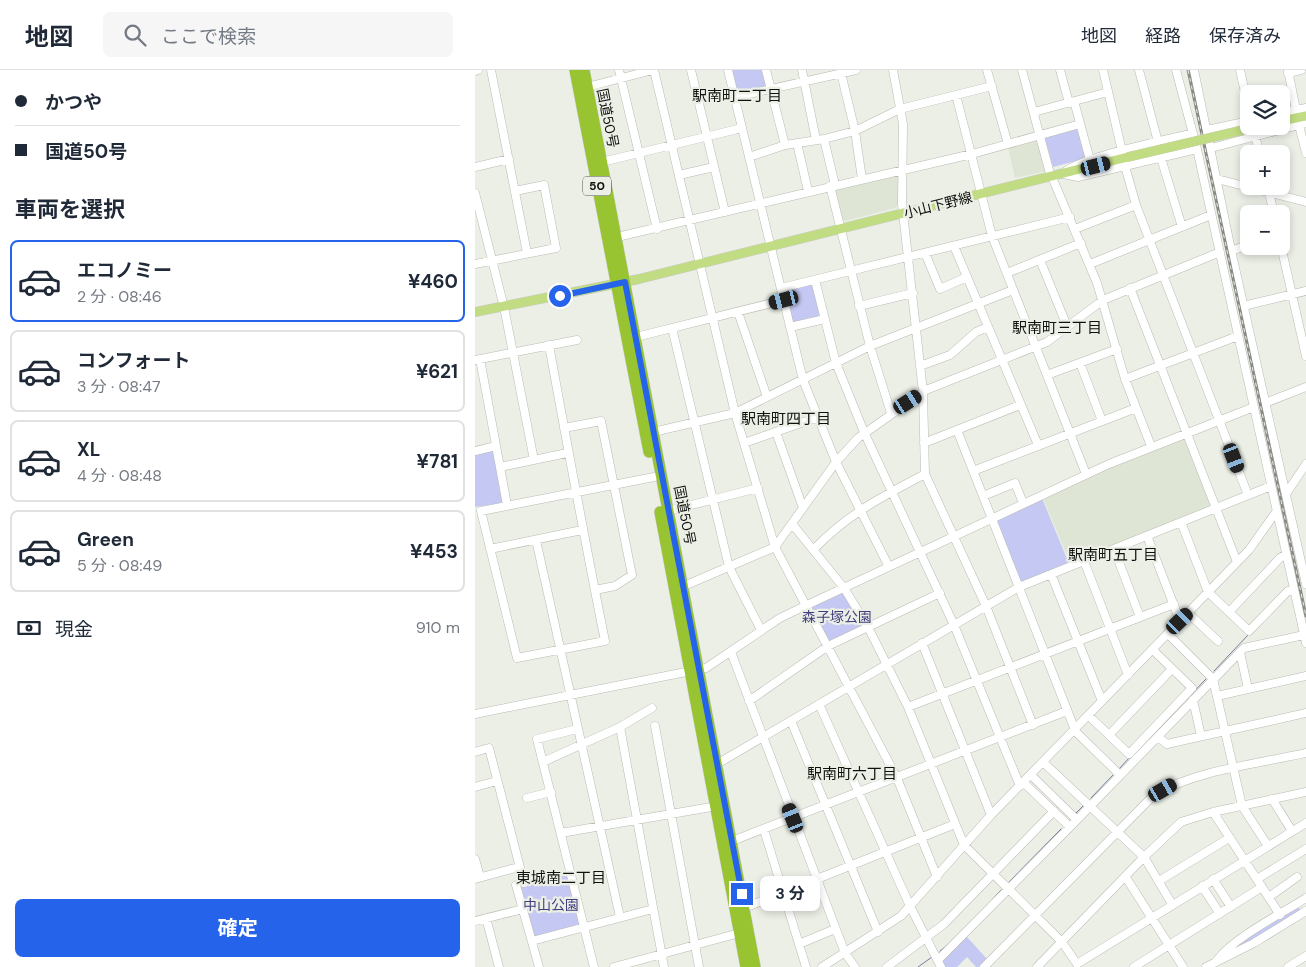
<!DOCTYPE html>
<html lang="ja">
<meta charset="utf-8">
<style>
body{margin:0;font-family:"DM Sans","Noto Sans JP",sans-serif;background:#f6f6f7;color:#1f2937;height:100vh;display:flex;flex-direction:column;font-size:19px;white-space:nowrap}
*{box-sizing:border-box;margin:0}
p{font-size:16px;color:#747a83}
.icon{flex:none;width:28px;height:28px;fill:none;stroke:currentColor;stroke-width:2;stroke-linecap:round;stroke-linejoin:round}
.map{position:relative;flex:1;overflow:hidden}
.panel{display:flex;flex-direction:column;background:#fff;width:475px}
.panel>*{flex:none}
.guide{display:grid;align-content:center;height:110px;padding:0 15px;background:#fff}
.tools{position:absolute;left:765px;top:15px;display:grid;gap:10px}
.tools a{display:grid;place-items:center;width:50px;height:50px;border-radius:8px;background:#fff;box-shadow:0 2px 8px #0003;font-size:25px}
.end{position:absolute;width:22px;height:22px;margin:-11px;border:6px solid #2563eb;background:#fff;box-shadow:0 0 0 2px #fff}
.from{border-radius:50%}
.bubble{position:absolute;height:35px;border-radius:8px;background:#fff;box-shadow:0 2px 8px #0003;font-size:16px;font-weight:700;line-height:35px;text-align:center}
.car{position:absolute;width:15px;height:30px;margin:-15px -8px;border-radius:6px;box-shadow:0 0 4px 1px #0007;background:linear-gradient(#222 24%,#8ab4d8 0 40%,#222 0 76%,#8ab4d8 0 86%,#222 0)}
.guide b{display:flex;align-items:center;gap:18px;height:48px;font-size:19px}
.guide b+b{border-top:1px solid #e0e1e3}
.guide i{width:12px;height:12px;background:#1f2937}
ul{padding:0;list-style:none}
li{display:flex;align-items:center;gap:15px;height:82px;margin:0 10px 8px;padding:0 5px;border:2px solid #e0e1e3;border-radius:8px}
li div{flex:1}
li b{display:block;font-size:19px}
li em{font-style:normal;font-weight:700}
li.active{border-color:#2563eb}
li>.icon{width:45px;height:45px;stroke-width:1.5}
h2{padding:0 15px;font-size:22px;line-height:60px}
.pay{display:flex;align-items:center;gap:12px;height:55px;padding:0 15px;font-size:19px}
.pay p{margin-inline-start:auto}
.button{display:flex;gap:10px;margin-top:auto;padding:10px 15px}
.button a{flex:1;height:58px;border-radius:8px;background:#2563eb;color:#fff;font-size:20px;font-weight:700;line-height:58px;text-align:center}
header{display:flex;align-items:center;gap:30px;box-sizing:border-box;height:70px;padding:0 25px;background:#fff;border-bottom:1px solid #e0e1e3}
header strong{font-size:24px}
nav{display:flex;gap:28px;margin-inline-start:auto;font-size:18px}
.search{width:350px;height:45px;background:#f6f6f7;display:flex;align-items:center;gap:12px;box-sizing:border-box;padding:0 18px;border-radius:8px;color:#747a83;font-size:19px}
main{display:flex;flex:1;min-height:0}
.map>svg:first-child{display:block}
</style>
<header>
<strong>地図</strong>
<div class="search"><svg class="icon" aria-label="search" viewBox="0 0 24 24"><circle cx="10" cy="10" r="6"/><path d="M15 15l6 6"/></svg>ここで検索</div>
<nav><a>地図</a><a>経路</a><a>保存済み</a></nav>
</header>
<main>
<section class="panel">
<div class="guide">
<b><i class="from"></i>かつや</b>
<b><i></i>国道50号</b>
</div>
<h2>車両を選択</h2>
<ul>
<li class="active"><svg class="icon" aria-label="car" viewBox="0 0 24 24"><path d="M5 17H2v-5l4-1 3-4h7l3 4 3 1v5h-3M9 17h6M6 11h13"/><circle cx="7" cy="17" r="2"/><circle cx="17" cy="17" r="2"/></svg><div><b>エコノミー</b><p>2 分 · 08:46</p></div><em>¥460</em></li>
<li><svg class="icon" aria-label="car" viewBox="0 0 24 24"><path d="M5 17H2v-5l4-1 3-4h7l3 4 3 1v5h-3M9 17h6M6 11h13"/><circle cx="7" cy="17" r="2"/><circle cx="17" cy="17" r="2"/></svg><div><b>コンフォート</b><p>3 分 · 08:47</p></div><em>¥621</em></li>
<li><svg class="icon" aria-label="car" viewBox="0 0 24 24"><path d="M5 17H2v-5l4-1 3-4h7l3 4 3 1v5h-3M9 17h6M6 11h13"/><circle cx="7" cy="17" r="2"/><circle cx="17" cy="17" r="2"/></svg><div><b>XL</b><p>4 分 · 08:48</p></div><em>¥781</em></li>
<li><svg class="icon" aria-label="car" viewBox="0 0 24 24"><path d="M5 17H2v-5l4-1 3-4h7l3 4 3 1v5h-3M9 17h6M6 11h13"/><circle cx="7" cy="17" r="2"/><circle cx="17" cy="17" r="2"/></svg><div><b>Green</b><p>5 分 · 08:49</p></div><em>¥453</em></li>
</ul>
<div class="pay"><svg class="icon" aria-label="cash" viewBox="0 0 24 24"><path d="M3 7h18v10H3z"/><circle cx="12" cy="12" r="2"/></svg>現金<p>910 m</p></div>
<div class="button"><a>確定</a></div>
</section>
<div class="map">
<svg width="831" height="897" viewBox="0 0 831 897">
<rect width="100%" height="100%" fill="#ebefe6"/>
<!-- built -->
<path fill="#dee5d4" d="M565 70 572 101 540 108 533 77Z
M421 103 424 107 423 135 420 138 370 151 366 149 359 120Z
M707 368 712 372 736 434 733 439 595 493 568 428 612 407Z"/>
<!-- green -->
<path fill="#c5c8f2" d="M254 0H290L294 18 260 26Z
M604 56 612 88 578 97 569 65Z
M339 211 349 248 316 256 307 218Z
M19 379 30 433 0 437V383Z
M567 428 594 494 548 513 544 512 521 452 523 449Z
M366 523 370 524 389 555 354 573 337 540 338 536Z
M94 804 105 856 59 868 45 817Z
M822 835 826 841 761 881 759 877Z
M491 866 512 889 504 897H501L492 887 482 897H468L466 891Z"/>
<g fill="none" stroke-linecap="round" stroke-linejoin="round">
<!-- stream -->
<path stroke="#7a7b9e" stroke-width="1" d="M739 601 774 564
M703 638 731 609
M644 699 655 687
M616 728 638 705
M601 743 608 736
M534 812 586 759
M508 840 526 820
M465 881 475 873
M443 897 457 887"/>
<!-- minor casing -->
<g stroke="#b8bcb3" stroke-width="9">
<path id="minor" d="M16 0 52 183
M144 0 182 159
M179 0 260 343 300 477 422 708 462 807
M216 0 250 142
M253 0 328 310 361 392 414 497
M291 0 310 75
M327 0 341 70
M418 0 428 54 427 134 448 322 450 404 511 536 558 655
M512 0 533 74
M547 0 574 100 622 213 650 309 676 376
M585 0 594 33
M628 0 647 81
M664 0 683 72
M701 0 722 79 831 573
M719 0 756 180 831 514
M765 0 774 40
M813 0 821 40
M0 1 3 0
M366 3 380 61 387 109
M813 3 826 0
M112 17 178 0
M481 25 517 166 611 404
M260 27 381 0
M599 31 615 90
M559 42 633 22
M806 43 831 38
M824 55 831 83
M732 60 774 51
M718 63C696 69 597 89 588 104L603 107 722 79
M780 66 785 84
M349 69 360 115
M322 73 333 121
M736 78 831 53
M274 87 310 75 349 69 380 61 425 39 517 16
M686 88 707 157
M127 92 267 58
M650 96 661 135 773 425
M0 97 34 89
M204 105 239 97
M742 109 831 132
M355 116 395 276 416 343
M793 118 799 144
M0 123 29 237 59 390
M600 159 661 135
M142 167 497 84 605 54
M479 176 563 375
M806 176 831 286
M757 181 774 174
M450 183 465 219 492 207
M565 190 592 256
M0 194 81 178 69 115 40 121
M615 194 736 145
M532 203 606 173
M340 210 361 293 389 362 479 555 545 716
M306 218 595 147
M655 218 762 492
M384 236 438 223
M768 236 831 221
M263 242 292 327
M315 257 350 249
M197 258 254 497 286 560
M161 267 309 230
M74 275C92 374 110 472 130 571L42 588 6 441 179 407
M5 289 32 435
M0 290 102 270
M605 293 627 351
M445 296 475 285 501 262 513 257
M572 305 642 279
M650 309 763 266
M790 333 831 317
M89 358 126 351 157 505 140 516 120 520
M482 360 600 660
M178 362 260 343 395 276 538 220
M301 362 328 438
M269 373 343 347
M449 373 545 335
M0 381 21 376
M25 397 92 383
M498 401 661 338
M811 424 831 394
M508 426 540 413 548 433
M193 441 283 418
M706 452 733 522 774 561 813 521 819 520
M318 455 369 518 393 557 433 637 489 775 587 872 602 894 831 753
M672 466 705 551
M61 470 145 847
M15 479 107 460
M639 479 665 547
M338 480C374 443 405 428 450 404
M609 491 653 605
M576 504 627 631
M209 516 300 477 361 392 383 368 451 320 572 272 628 230 745 182
M754 542 805 488 811 484
M713 543 743 571
M693 564 738 609 767 736 793 776
M447 573 516 745
M256 582 370 883 380 897
M773 619 765 582 769 578 829 565
M742 626 831 606
M718 630 726 666
M274 631 353 576 465 523
M344 634 435 836 466 897
M433 637 699 534
M0 644 231 598 305 548 332 535 634 394 779 337
M614 646 654 684 717 618 678 580
M316 651 403 862
M180 656 224 897
M145 657 189 897
M102 659 62 669 119 897
M599 660 645 705
M634 665 697 599
M683 667 692 674 831 643
M0 682 14 678 49 813
M68 692 145 657 177 638
M242 694 544 517 796 416
M556 705 602 750
M549 713 595 757
M0 717 22 711
M52 728 76 722
M797 729 817 761
M738 742 805 845
M289 760 331 897
M86 763 242 736
M257 771 592 641
M0 789 5 807
M650 806 708 897
M0 809 44 797
M738 809 756 837
M782 809 831 779
M684 811 754 768
M41 815 64 897
M727 816 745 844
M794 827 822 807
M697 834 669 787 706 752 738 742 831 722
M269 838 480 754
M11 848 24 897
M0 851 48 839
M57 871 178 839
M324 874 360 859
M464 889 595 757 765 582
M743 889C760 867 806 844 831 828
M139 897 268 862
M347 897 426 846 516 745 774 480 801 442
M412 897 469 854 579 741
M509 897 679 725C722 700 782 694 831 683
M562 897 669 787 568 692
M659 897 787 817
M731 897 779 873 831 841
M813 897 831 886"/>
</g>
<!-- major casing -->
<g stroke="#cacbca" stroke-width="10">
<path id="major" d="M806 51 831 46
M0 242 164 209 653 87"/>
</g>
<!-- highway casing -->
<g stroke="#cacbca" stroke-width="12">
<path id="highway" d="M100 0 174 382
M109 0 280 897
M185 442 271 897"/>
</g>
<!-- minor -->
<use href="#minor" stroke="#fff" stroke-width="8"/>
<!-- major -->
<use href="#major" stroke="#c1dc83" stroke-width="9"/>
<!-- highway -->
<use href="#highway" stroke="#98c431" stroke-width="11"/>
<!-- rail casing -->
<g stroke="#888b85" stroke-width="3">
<path id="rail" d="M713 0 831 546"/>
</g>
<!-- rail -->
<use href="#rail" stroke="#ebefe6" stroke-width="1" stroke-dasharray="4" stroke-linecap="butt"/>
<!-- major-bridge casing -->
<g stroke="#cacbca" stroke-width="10" stroke-linecap="butt">
<path id="major-bridge" d="M653 87 785 56"/>
</g>
<!-- major-bridge -->
<use href="#major-bridge" stroke="#c1dc83" stroke-width="9"/>
</g>
<g fill="none" stroke-linecap="round" stroke-linejoin="round">
<!-- route -->
<path stroke="#2563eb" stroke-width="6" d="M85 226 150 212 267 824"/>
</g>
<g text-anchor="middle" stroke-width="4.5" stroke-linejoin="round" paint-order="stroke">
<!-- shield labels -->
<rect fill="#ebefe6" stroke="#52544f" stroke-width="1" x="108" y="106.5" width="28" height="19" rx="4"/>
<g font-size="12" font-weight="bold" fill="#10110e">
<text x="122" y="120">50</text>
</g>
<!-- street labels -->
<g font-size="14" fill="#10110e" stroke="#ebefe6">
<text transform="translate(133 48) rotate(79)" y="5">国道50号</text>
<text transform="translate(463 135) rotate(-14)" y="5">小山下野線</text>
<text transform="translate(210 445) rotate(79)" y="5">国道50号</text>
</g>
<!-- park labels -->
<g font-size="14" fill="#413e7d" stroke="#ebefe6">
<text x="362" y="552">森子塚公園</text>
<text x="76" y="840">中山公園</text>
</g>
<!-- neighbourhood labels -->
<g font-size="15" fill="#10110e" stroke="#ebefe6">
<text x="262" y="31">駅南町二丁目</text>
<text x="582" y="263">駅南町三丁目</text>
<text x="311" y="354">駅南町四丁目</text>
<text x="638" y="490">駅南町五丁目</text>
<text x="377" y="709">駅南町六丁目</text>
<text x="86" y="813">東城南二丁目</text>
</g>
</g>
</svg>
<div class="tools">
<a><svg class="icon" aria-label="layers" viewBox="0 0 24 24"><path d="M12 4l9 5-9 5-9-5zM3 14l9 5 9-5"/></svg></a>
<a>+</a>
<a>−</a>
</div>
<i class="end from" style="left:85px;top:226px"></i>
<i class="end" style="left:267px;top:824px"></i>
<div class="bubble" style="left:285px;top:806px;width:60px">3 分</div>
<i class="car" style="left:621px;top:96px;rotate:76deg"></i>
<i class="car" style="left:309px;top:230px;rotate:256deg"></i>
<i class="car" style="left:433px;top:332px;rotate:57deg"></i>
<i class="car" style="left:759px;top:388px;rotate:159deg"></i>
<i class="car" style="left:705px;top:551px;rotate:46deg"></i>
<i class="car" style="left:688px;top:720px;rotate:60deg"></i>
<i class="car" style="left:318px;top:748px;rotate:338deg"></i>
</div>
</main>
